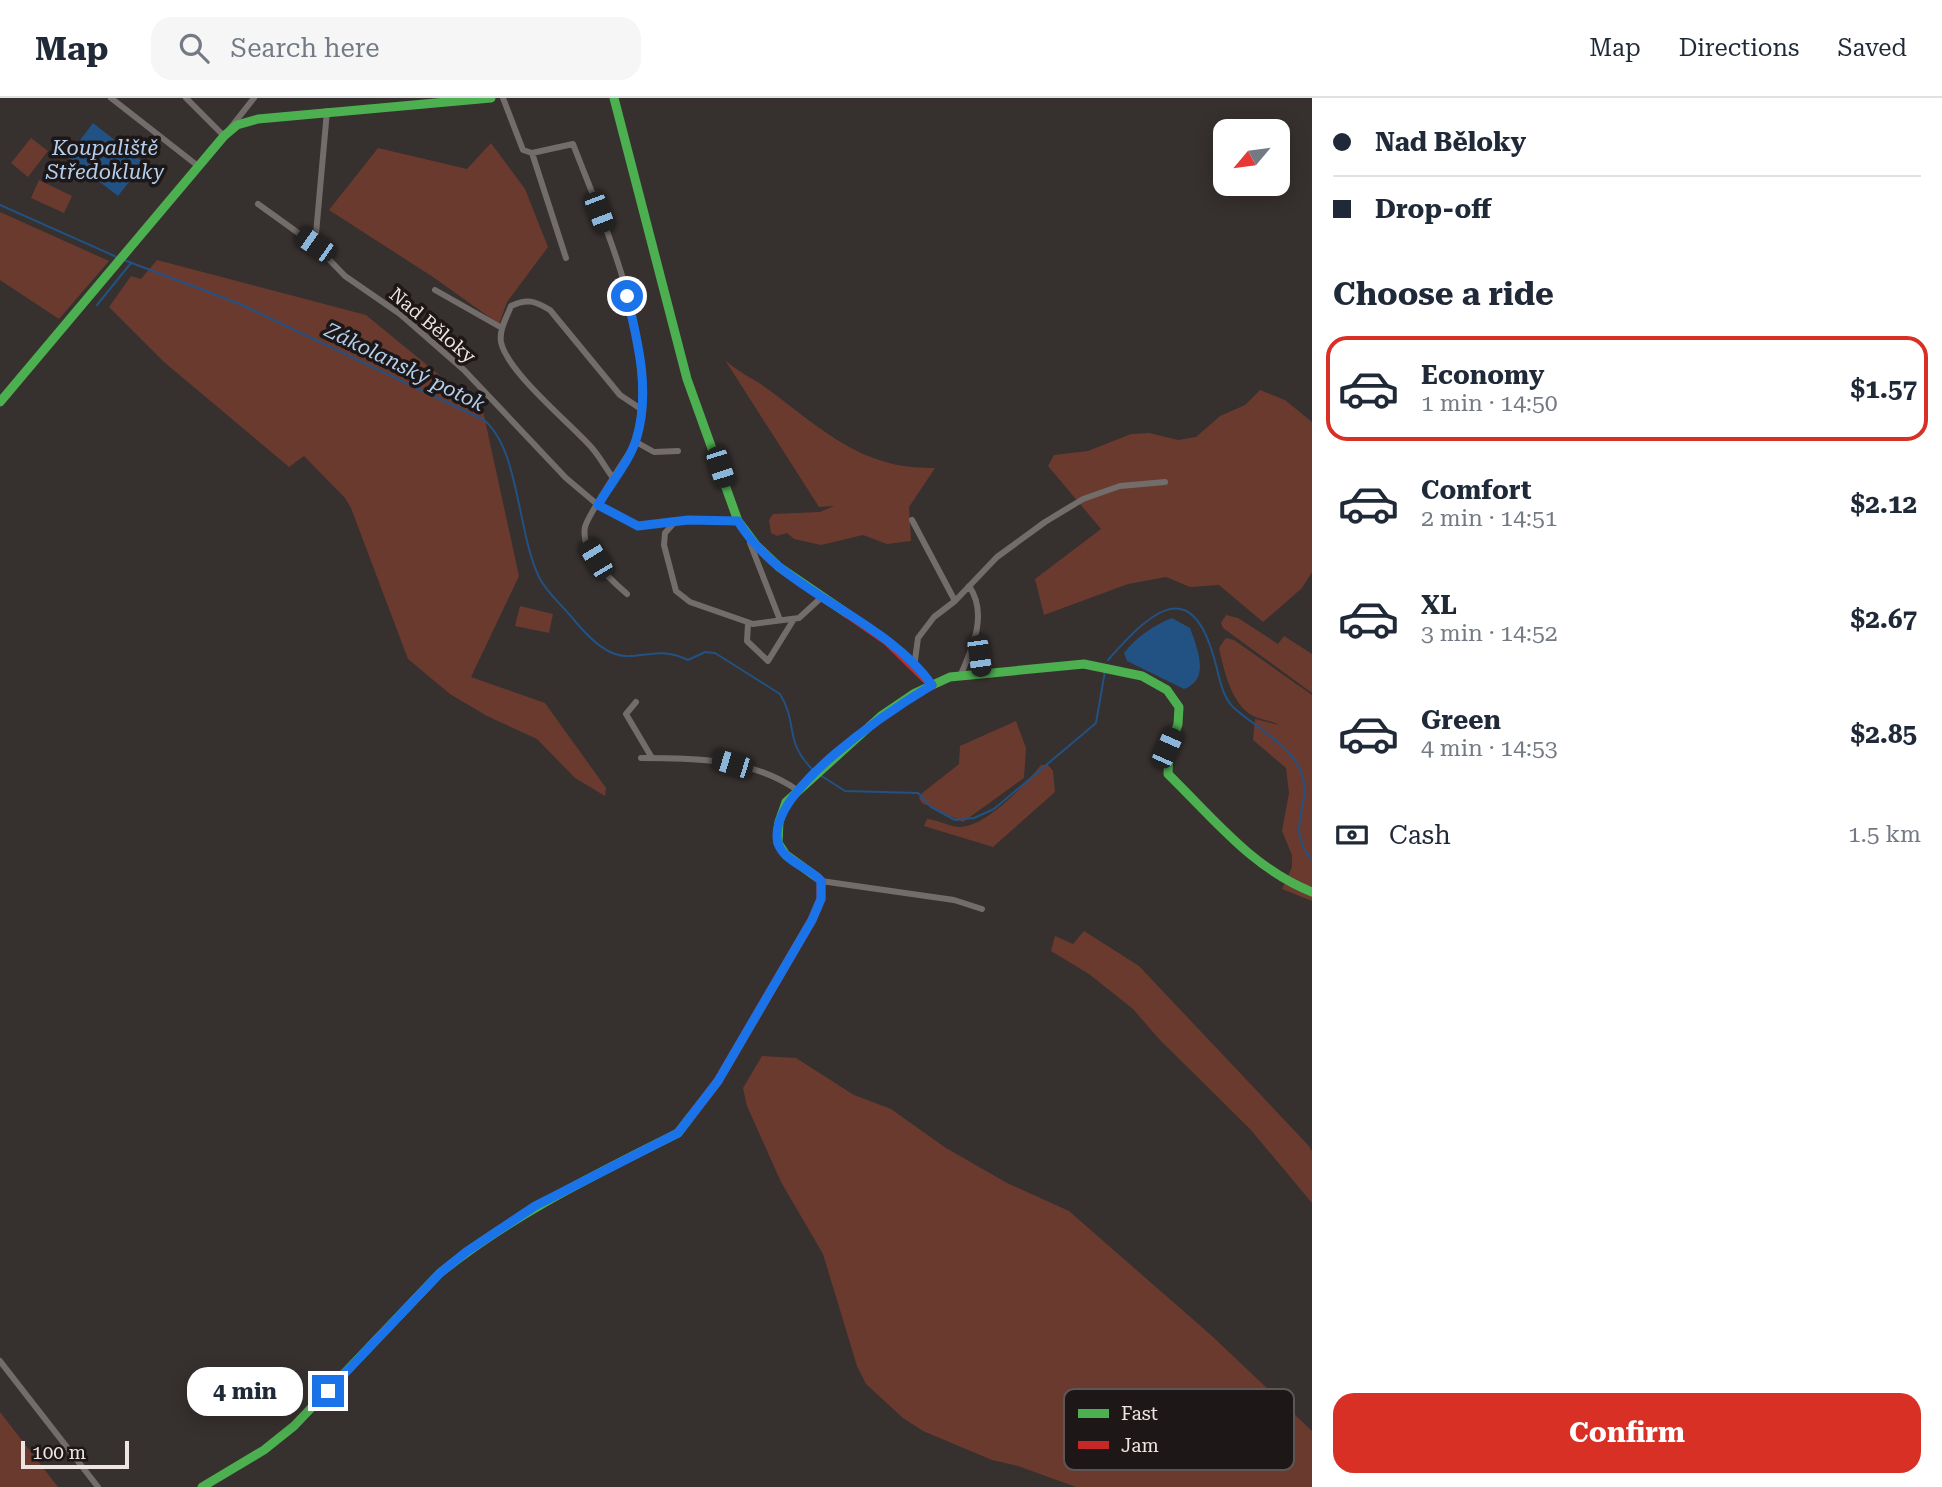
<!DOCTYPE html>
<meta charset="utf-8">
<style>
body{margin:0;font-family:"Roboto Serif",serif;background:#f6f6f7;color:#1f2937;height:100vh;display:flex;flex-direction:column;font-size:26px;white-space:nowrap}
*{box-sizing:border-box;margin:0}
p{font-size:23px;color:#747a83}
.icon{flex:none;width:38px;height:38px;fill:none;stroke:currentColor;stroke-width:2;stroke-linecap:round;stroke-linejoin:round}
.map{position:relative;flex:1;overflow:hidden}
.details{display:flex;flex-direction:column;background:#fff;width:630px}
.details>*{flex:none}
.top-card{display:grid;align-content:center;height:154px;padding:0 21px;background:#fff}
.needle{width:46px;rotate:241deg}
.controls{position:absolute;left:1213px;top:21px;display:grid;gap:14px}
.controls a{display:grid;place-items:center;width:77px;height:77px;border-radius:14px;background:#fff;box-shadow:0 4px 18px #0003;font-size:35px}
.scale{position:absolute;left:21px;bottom:18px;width:108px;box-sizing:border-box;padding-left:7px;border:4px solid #eee5e3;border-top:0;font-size:19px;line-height:24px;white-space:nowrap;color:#eee5e3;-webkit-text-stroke:5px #1d1817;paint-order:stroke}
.end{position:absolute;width:32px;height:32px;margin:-16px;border:9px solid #1a73e8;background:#fff;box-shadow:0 0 0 4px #fff}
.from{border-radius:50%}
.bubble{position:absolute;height:49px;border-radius:21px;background:#fff;box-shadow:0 4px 18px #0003;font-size:23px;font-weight:700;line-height:49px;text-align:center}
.car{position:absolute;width:21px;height:42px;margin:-21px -10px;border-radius:9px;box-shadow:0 0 5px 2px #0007;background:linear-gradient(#222 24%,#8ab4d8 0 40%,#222 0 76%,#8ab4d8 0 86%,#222 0)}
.top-card b{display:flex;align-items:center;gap:24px;height:66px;font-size:26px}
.top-card b+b{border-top:2px solid #e0e1e3}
.top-card i{width:18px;height:18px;background:#1f2937}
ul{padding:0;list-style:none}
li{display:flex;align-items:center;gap:21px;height:105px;margin:0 14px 10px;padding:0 7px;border:4px solid transparent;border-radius:21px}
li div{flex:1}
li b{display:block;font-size:26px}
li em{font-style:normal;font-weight:700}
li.on{border-color:#d93025}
li>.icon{width:63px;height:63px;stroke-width:1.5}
h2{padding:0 21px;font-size:32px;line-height:84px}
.pay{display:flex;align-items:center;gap:18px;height:77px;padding:0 21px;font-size:26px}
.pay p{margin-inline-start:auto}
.primary-button{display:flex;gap:14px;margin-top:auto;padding:14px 21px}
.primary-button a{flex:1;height:80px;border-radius:21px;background:#d93025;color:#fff;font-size:28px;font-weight:700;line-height:80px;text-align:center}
header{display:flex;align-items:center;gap:42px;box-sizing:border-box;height:98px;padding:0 35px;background:#fff;border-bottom:2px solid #e0e1e3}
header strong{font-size:33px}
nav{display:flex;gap:38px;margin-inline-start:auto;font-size:24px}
.search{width:490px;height:63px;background:#f6f6f7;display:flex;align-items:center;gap:18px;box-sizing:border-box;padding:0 24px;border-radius:21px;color:#747a83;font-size:26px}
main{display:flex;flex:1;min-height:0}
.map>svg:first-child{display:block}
</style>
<header>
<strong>Map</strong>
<div class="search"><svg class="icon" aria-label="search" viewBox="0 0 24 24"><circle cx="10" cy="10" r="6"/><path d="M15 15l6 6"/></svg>Search here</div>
<nav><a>Map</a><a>Directions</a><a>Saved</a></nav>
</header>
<main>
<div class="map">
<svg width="1312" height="1389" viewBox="0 0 1312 1389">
<rect width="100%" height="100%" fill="#36302e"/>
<!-- green -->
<path fill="#6b3a2f" d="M31 40 48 53 28 79 11 65Z
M491 45 525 91 548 149 507 204 499 226 433 179 329 112 378 50 467 71Z
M39 82 72 98 64 115 31 100Z
M0 114 109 163 59 221 0 182Z
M157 162 366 217 483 313 519 478 471 579 545 605 606 690 605 698 575 680 537 641 487 618 450 596 408 561 351 410 345 400 304 358 289 369 164 264 109 209 131 178 141 181Z
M725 262C739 275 755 281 769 292 823 332 863 372 935 370L909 409 911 443 887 446 863 437 821 447 794 441 787 435 777 438 771 435 769 422 773 416 820 414 834 408 819 409Z
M1260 292 1285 302 1312 324V474L1302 490 1263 524 1219 487 1190 489 1166 479 1128 486 1044 517 1035 481 1101 431 1048 368 1054 357 1088 353 1131 336 1149 335 1178 342 1196 339 1220 318 1245 307Z
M520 508 553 516 549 535 515 528Z
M1226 517 1238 520 1278 546 1284 538 1312 556V595L1223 530 1221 525Z
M1226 540 1234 542 1312 597V803L1282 791 1292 769V757L1282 733 1289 695 1286 670 1253 642 1255 621 1279 627C1270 622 1261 622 1253 618 1231 606 1224 572 1219 550Z
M1016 623 1026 650 1024 680 963 724 922 705 919 700 921 696 959 666 960 648Z
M1041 667H1048L1053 673 1055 694 993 749 924 728 927 721C938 722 948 728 959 729 985 730 1025 687 1041 667Z
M1084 833 1139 868 1308 1047 1312 1053V1105L1250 1031 1159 941 1133 911 1089 876 1051 853 1055 838 1073 846Z
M762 958 796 960 854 997 891 1011 946 1050 1007 1085 1069 1113 1212 1238 1312 1333V1389H1076L1018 1368 992 1362 923 1333 903 1320 866 1286 857 1268 823 1156 781 1084 747 1008 743 990Z
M0 1314 58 1389H0Z"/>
<!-- water -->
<path fill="#225283" d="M93 25 144 65 118 98 67 59Z
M1172 520 1190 530C1197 549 1211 582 1184 591L1127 563 1124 555C1136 539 1154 527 1172 520Z"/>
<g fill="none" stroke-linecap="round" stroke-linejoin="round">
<!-- stream -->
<path stroke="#225283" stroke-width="2" d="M0 107 119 160
M124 162 240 206 484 322C520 352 517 436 540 481 548 496 564 509 574 522 584 534 600 551 615 556 638 564 656 546 688 562L705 554 715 555 780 596C798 625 784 643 812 671
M97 207 131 165
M1108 562C1148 517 1190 474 1214 560 1219 576 1221 597 1233 609 1253 628 1293 648 1302 676 1312 709 1284 729 1312 762
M820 677 845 693 918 695 931 709 955 722 974 720 994 711 1096 625 1105 573"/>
<!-- street -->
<path stroke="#726c6a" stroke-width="6" d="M111 0 198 68
M186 0 224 38 254 0
M503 0 523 52 532 55 573 46C609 139 658 243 636 344 627 359 588 416 585 429 580 455 610 481 627 496
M327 13 315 147 345 178 400 216 464 272 566 380 598 407 638 428 688 422 738 423
M532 55 566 160
M258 106 315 147
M435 192 502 230
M636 344 654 354 678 353
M614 381C606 371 600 359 592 350 570 325 507 274 501 244 499 231 507 219 511 208 527 200 535 203 550 212L620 297 641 311
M912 422 955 503
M673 426 665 435 664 447 676 493 690 504 753 526 799 520 823 498
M750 445 780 522
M748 526 747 543 768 563 794 521
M977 543 981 575
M915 562 918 540 934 519 955 503 997 459 1045 424 1083 401 1120 388 1165 384
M961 576C973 549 988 515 969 488
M636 604 626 616 652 660
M641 660C694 660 751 660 797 692
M821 783 954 802 982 811
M0 1263 98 1389"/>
<!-- fast -->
<path stroke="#4caf50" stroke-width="9" d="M614 0 687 281 738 423 756 447 779 469 848 516
M0 304 224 38 237 27 258 21 491 0
M818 780 786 757 778 745 779 724 786 704 881 618 915 595 950 579 1084 566 1142 578 1167 592 1179 609 1178 626 1169 654 1168 676C1213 720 1253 771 1312 794
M202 1389 264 1352 294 1328 440 1175C513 1116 595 1077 678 1035L691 1018"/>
<!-- jam -->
<path stroke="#c62828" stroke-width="9" d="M848 516 887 543 932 587
M691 1018 718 983 812 822 821 801V783L818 780"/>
</g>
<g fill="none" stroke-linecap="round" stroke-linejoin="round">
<!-- route -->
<path stroke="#1a73e8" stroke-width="9" d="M328 1293 440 1175 466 1154 535 1108 678 1035 718 983 812 822 821 801V783C809 769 783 763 778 745 764 694 894 610 932 587 884 519 779 493 738 423L688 422 638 428 598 407C610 386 629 364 636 342 651 295 638 244 627 198"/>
</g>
<g text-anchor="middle" stroke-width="7" stroke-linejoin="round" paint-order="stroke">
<!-- street labels -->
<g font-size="19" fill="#eee5e3" stroke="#1d1817">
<text transform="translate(433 227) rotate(40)" y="7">Nad Běloky</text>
</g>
<!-- water labels -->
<g font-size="21" font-style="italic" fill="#b3cfef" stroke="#1d1817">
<text x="105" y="57">Koupaliště<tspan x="105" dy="24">Středokluky</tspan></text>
<text transform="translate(405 269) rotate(26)" y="7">Zákolanský potok</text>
</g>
</g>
<!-- legend -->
<rect x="1064" y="1291" width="230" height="81" rx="10" fill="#1d1817" stroke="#5c5654" stroke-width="2"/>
<rect x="1078" y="1311" width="31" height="9" fill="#4caf50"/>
<rect x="1078" y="1343" width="31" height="8" fill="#c62828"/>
<g font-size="19" fill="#eee5e3">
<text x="1121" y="1322">Fast</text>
<text x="1121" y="1354">Jam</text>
</g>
</svg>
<div class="controls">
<a><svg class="needle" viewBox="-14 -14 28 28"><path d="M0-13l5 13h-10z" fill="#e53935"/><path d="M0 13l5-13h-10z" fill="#747a83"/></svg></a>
</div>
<div class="scale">100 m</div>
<i class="end from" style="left:627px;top:198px"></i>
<i class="end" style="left:328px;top:1293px"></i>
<div class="bubble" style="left:187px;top:1269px;width:116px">4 min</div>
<i class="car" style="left:599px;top:114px;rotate:159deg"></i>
<i class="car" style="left:315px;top:147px;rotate:305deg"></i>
<i class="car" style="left:720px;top:369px;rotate:162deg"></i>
<i class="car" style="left:596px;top:461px;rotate:329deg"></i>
<i class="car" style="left:979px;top:558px;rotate:172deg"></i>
<i class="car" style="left:1167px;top:650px;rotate:24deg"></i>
<i class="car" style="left:732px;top:666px;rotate:287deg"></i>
</div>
<section class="details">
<div class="top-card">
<b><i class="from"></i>Nad Běloky</b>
<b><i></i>Drop-off</b>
</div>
<h2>Choose a ride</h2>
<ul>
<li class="on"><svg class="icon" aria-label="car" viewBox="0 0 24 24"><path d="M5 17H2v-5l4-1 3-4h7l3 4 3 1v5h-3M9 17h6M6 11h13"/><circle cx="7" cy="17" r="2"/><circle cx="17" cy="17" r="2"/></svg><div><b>Economy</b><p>1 min · 14:50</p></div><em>$1.57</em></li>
<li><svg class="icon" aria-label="car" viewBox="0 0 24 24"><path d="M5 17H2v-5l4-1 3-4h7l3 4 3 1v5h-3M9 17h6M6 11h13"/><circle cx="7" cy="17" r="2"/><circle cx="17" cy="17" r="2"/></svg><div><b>Comfort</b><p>2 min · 14:51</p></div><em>$2.12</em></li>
<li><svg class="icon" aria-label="car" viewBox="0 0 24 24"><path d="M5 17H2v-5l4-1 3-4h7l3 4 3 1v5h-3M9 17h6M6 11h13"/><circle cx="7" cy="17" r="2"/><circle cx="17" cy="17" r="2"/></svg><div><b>XL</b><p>3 min · 14:52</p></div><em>$2.67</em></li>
<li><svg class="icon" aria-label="car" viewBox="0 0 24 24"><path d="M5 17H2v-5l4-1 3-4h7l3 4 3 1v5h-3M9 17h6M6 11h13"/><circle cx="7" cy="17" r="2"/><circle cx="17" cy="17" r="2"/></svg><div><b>Green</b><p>4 min · 14:53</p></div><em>$2.85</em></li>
</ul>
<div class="pay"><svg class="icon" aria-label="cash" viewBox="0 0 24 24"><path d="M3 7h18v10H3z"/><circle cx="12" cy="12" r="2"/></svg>Cash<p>1.5 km</p></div>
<div class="primary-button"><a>Confirm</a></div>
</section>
</main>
